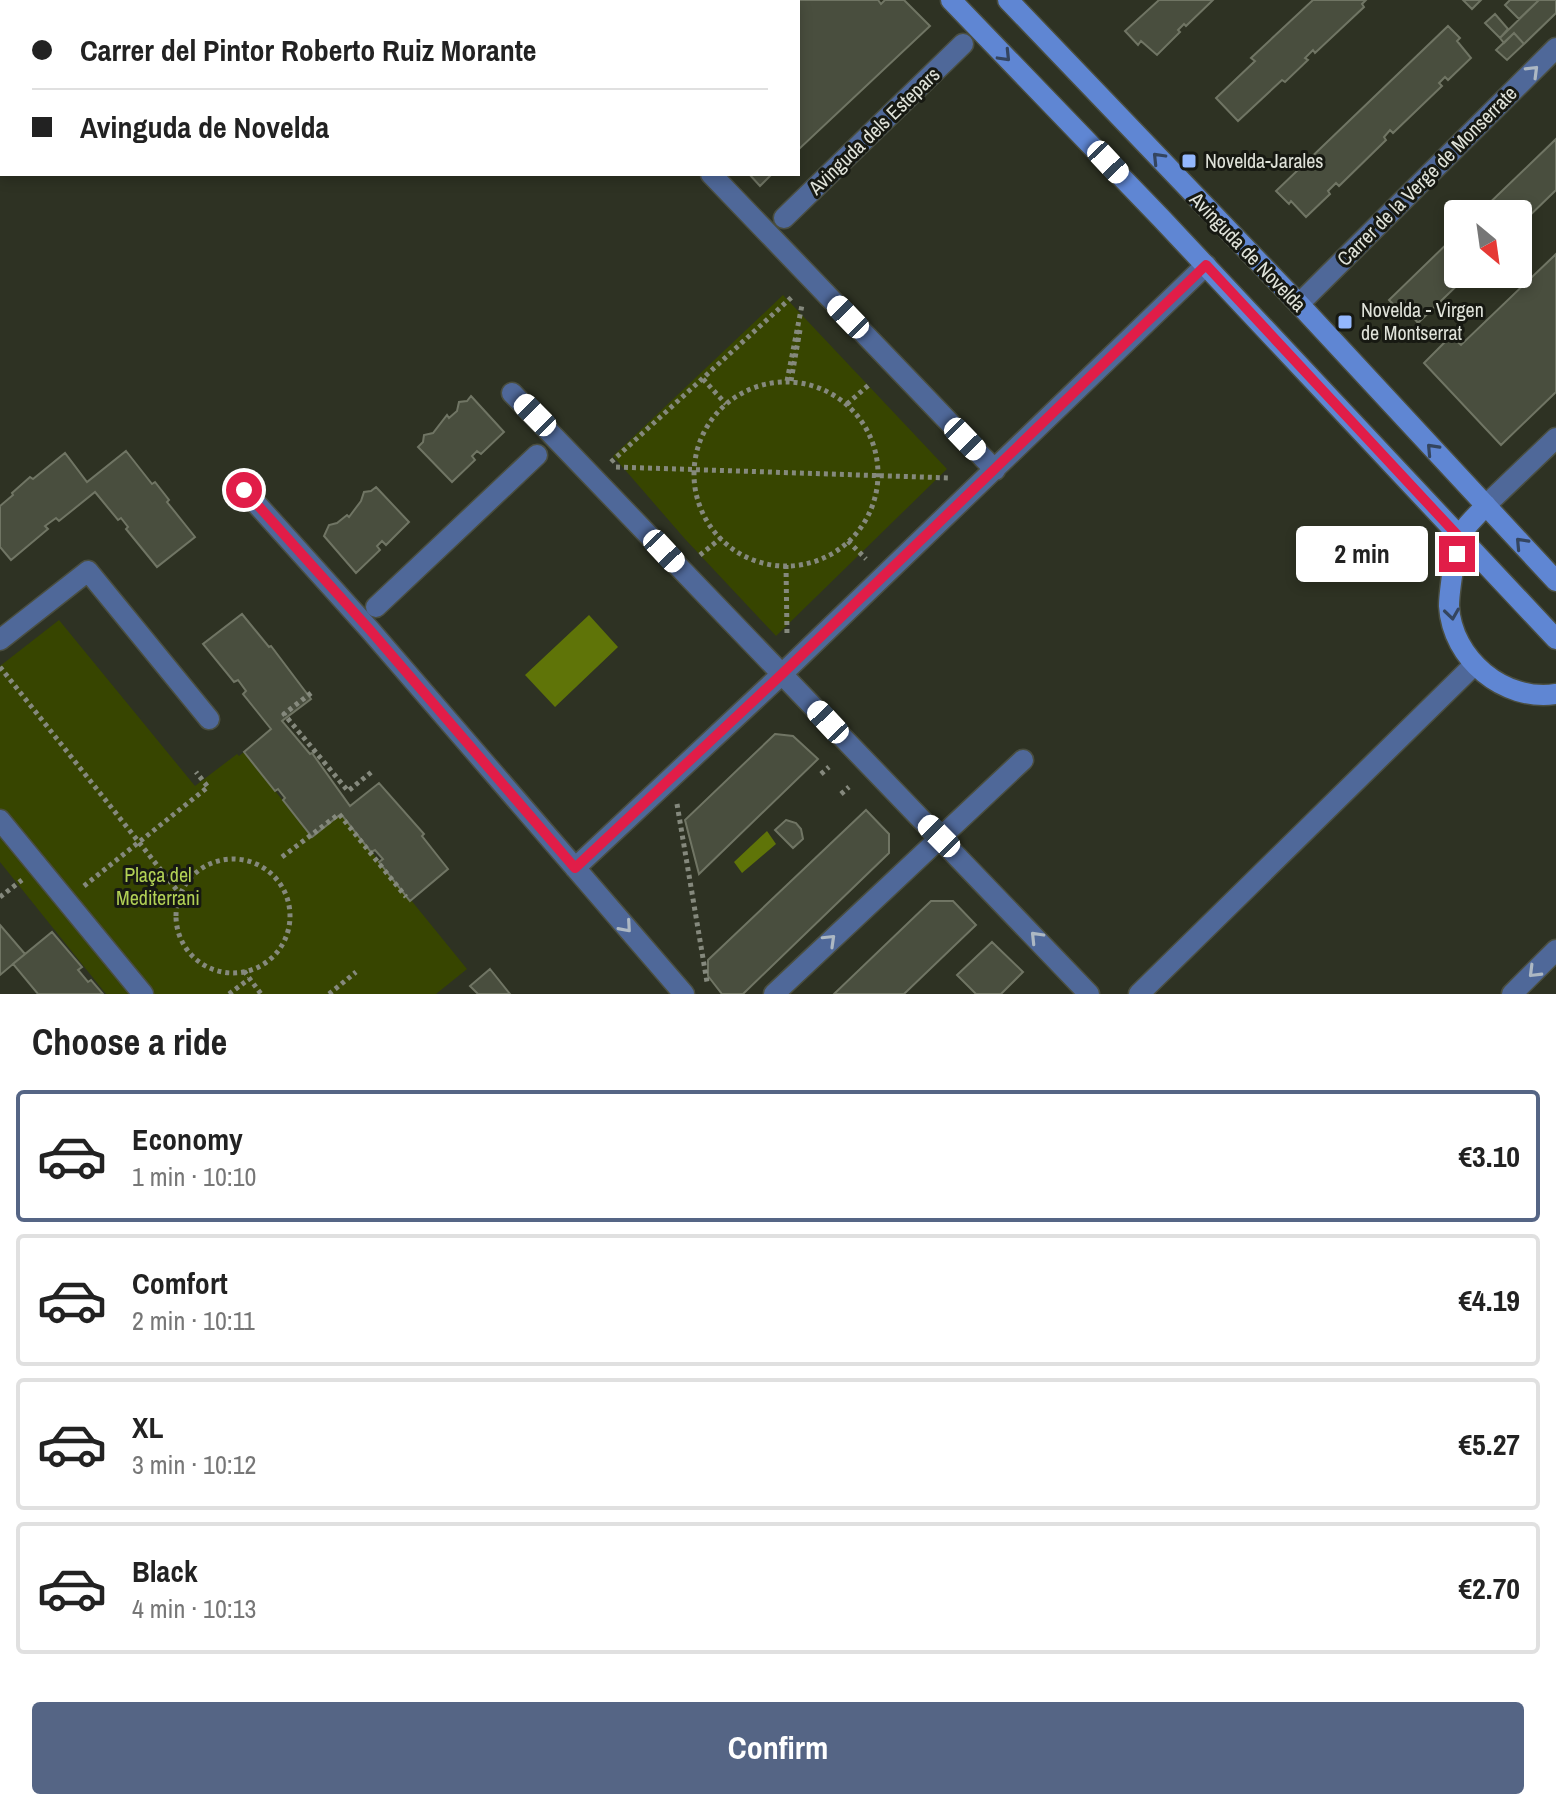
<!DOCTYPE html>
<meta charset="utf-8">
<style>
body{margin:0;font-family:"Archivo Narrow",sans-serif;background:#f2f2f2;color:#222;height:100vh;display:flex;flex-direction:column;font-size:30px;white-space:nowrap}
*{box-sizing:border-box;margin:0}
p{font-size:26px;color:#767676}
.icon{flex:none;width:44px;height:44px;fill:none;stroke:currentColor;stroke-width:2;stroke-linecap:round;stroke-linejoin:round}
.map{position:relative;height:994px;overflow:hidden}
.details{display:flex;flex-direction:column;background:#fff;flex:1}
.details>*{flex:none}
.hud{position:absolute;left:0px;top:0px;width:800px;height:176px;box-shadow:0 4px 12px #0003;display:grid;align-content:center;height:176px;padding:0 32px;background:#fff}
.needle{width:52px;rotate:151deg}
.fabs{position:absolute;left:1444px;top:200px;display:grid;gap:16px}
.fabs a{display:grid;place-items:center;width:88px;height:88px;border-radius:8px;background:#fff;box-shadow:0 4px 12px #0003;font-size:40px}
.end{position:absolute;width:36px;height:36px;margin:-18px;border:10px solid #e11d48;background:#fff;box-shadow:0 0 0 4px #fff}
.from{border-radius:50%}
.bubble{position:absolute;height:56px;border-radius:8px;background:#fff;box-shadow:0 4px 12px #0003;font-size:26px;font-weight:800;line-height:56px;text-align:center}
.car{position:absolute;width:24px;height:48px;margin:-24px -12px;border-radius:10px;box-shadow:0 0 6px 2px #0007;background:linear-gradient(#fff 24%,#345 0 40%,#fff 0 76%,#345 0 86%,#fff 0)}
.hud b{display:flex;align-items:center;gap:28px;height:76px;font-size:30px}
.hud b+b{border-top:2px solid #e0e0e0}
.hud i{width:20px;height:20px;background:#222}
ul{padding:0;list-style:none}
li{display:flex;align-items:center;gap:24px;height:132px;margin:0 16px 12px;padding:0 16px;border:4px solid #e0e0e0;border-radius:8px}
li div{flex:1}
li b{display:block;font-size:30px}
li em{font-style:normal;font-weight:800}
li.current{border-color:#556585}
li>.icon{width:72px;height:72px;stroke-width:1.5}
h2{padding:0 32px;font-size:36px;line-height:96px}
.button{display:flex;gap:16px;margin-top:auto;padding:16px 32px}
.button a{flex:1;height:92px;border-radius:8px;background:#556585;color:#fff;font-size:32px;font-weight:800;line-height:92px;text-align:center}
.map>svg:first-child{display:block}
</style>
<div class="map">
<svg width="1556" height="994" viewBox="0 0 1556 994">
<rect width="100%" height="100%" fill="#2e3223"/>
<!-- green -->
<path fill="#374500" d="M783 295 947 469 776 636 685 539 613 456Z
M59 620 195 786 237 754 239 756 244 752 312 837 341 814 467 969 436 994H106L0 862V666Z"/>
<!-- water -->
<path fill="#5f7408" d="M589 615 618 647 555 707 525 675Z
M767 831 776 844 742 873 734 862Z"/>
<!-- building -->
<path fill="#494e3e" stroke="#707564" stroke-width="2" d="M610 0H878L881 4 885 0H904L930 26 798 150V2Z
M1159 0H1213L1186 26 1184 24 1178 30 1180 32 1157 55 1141 41 1138 45 1125 31Z
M1313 0H1366L1362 4 1364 7 1315 53 1313 50 1305 58 1308 60 1285 82 1282 80 1238 121 1216 98 1255 61 1251 58Z
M1463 0H1481L1472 9Z
M1510 0H1539L1519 19 1505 5Z
M1539 0H1556V13L1524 44 1514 33 1504 43 1500 38Z
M1495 14 1508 29 1500 38 1485 23Z
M1448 26 1460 38 1457 41 1471 58 1448 80 1445 77 1439 83 1442 86 1393 133 1390 130 1384 137 1386 140 1339 186 1336 183 1328 191 1330 194 1306 217 1291 201 1289 204 1276 191Z
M1514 33 1524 44 1507 60 1496 50Z
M1556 139V190L1518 227V214H1478Z
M749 174H772L760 186Z
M1458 233V274H1469L1418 323 1407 310 1403 314 1389 300Z
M1556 254V392L1501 445 1424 363 1451 336 1461 345Z
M471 396 504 432 481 454 477 451 472 456 475 460 452 482 418 447 423 442 424 435 433 433 447 415 449 418 457 411 459 402 467 401Z
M126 451 152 484 155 482 169 500 167 502 195 537 157 567 126 529 128 527 121 518 118 520 95 492 59 521 56 518 45 526 48 529 11 560 0 547V506L13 495 12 493 30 477 33 479 65 453 87 482Z
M376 487 409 522 386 545 382 541 377 546 380 550 356 573 324 536 329 525 337 523 347 515 349 517 361 501 364 492 371 491Z
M242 614 269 647 271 646 311 699 282 721 310 754 312 753 350 806 379 783 424 834 422 836 448 869 410 901 379 862 383 859 375 850 371 852 341 814 312 837 283 800 285 798 278 789 275 791 244 752 271 729 243 694 246 691 238 680 234 682 203 644Z
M775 734 793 736 818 759 699 874 685 820Z
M866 810 889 834V853L743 994H722L708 976V960Z
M786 820 796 823 801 829 803 839 793 848 775 830Z
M931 901H953L976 925 904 994H834Z
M0 925 25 954 0 975Z
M52 932 82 967 78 970 88 982 91 980 103 994H38L13 964Z
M992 942 1023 972 1001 994H976L957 975Z
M490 969 510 994H478L470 986Z"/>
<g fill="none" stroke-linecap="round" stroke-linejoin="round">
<!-- pedestrian casing -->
<g stroke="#4a4e40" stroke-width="23">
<path id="pedestrian" d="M784 218 963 44
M376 607 537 455
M0 820 143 994"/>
</g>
<!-- minor casing -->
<g stroke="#4a4e40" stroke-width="23">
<path id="minor" d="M542 2 544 0
M711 174 995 470
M1299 304 1556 48
M512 393 1089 994
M244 490 370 630 684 994
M0 640 88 571 209 719
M575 868 782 674 1206 265
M774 994 1023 760
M1512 994 1556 950"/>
</g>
<!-- tertiary casing -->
<g stroke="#4a4e40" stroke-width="23">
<path id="tertiary" d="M1486 505 1556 438
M1139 994 1474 665"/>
</g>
<!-- secondary casing -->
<g stroke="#4a4e40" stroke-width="23">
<path id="secondary" d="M951 0 1161 218 1556 639
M1008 0 1299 304 1556 581
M156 2 158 0
M0 117 2 115
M1486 505C1478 515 1463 527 1459 539 1455 551 1449 594 1449 606 1452 659 1504 702 1556 694"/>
</g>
<!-- path -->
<path stroke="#85897d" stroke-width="5" stroke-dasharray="4 4" stroke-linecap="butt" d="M210 2 212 0
M0 174 2 172
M703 379 726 404
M787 381 802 305
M791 381 800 330
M694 474a92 92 0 1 1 184 0a92 92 0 1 1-184 0Z
M847 404 871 383
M611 462 793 296
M616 467 951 478
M848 541 866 559
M700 555 721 538
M786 565 787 635
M0 667 180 894
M311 693 284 714 348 791 374 770
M821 774 829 767
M841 794 849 787
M677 804 707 982
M282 857 339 814 406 897
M176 916a57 57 0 1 1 114 0a57 57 0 1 1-114 0Z
M84 886 208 787 196 772
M0 897 22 880
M244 971 261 994
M229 994 249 979
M329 994 356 972"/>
<!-- pedestrian -->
<use href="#pedestrian" stroke="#4f6899" stroke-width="20"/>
<!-- minor -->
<use href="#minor" stroke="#4f6899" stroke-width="20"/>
<!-- tertiary -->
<use href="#tertiary" stroke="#4f6899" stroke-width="20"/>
<!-- secondary -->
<use href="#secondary" stroke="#5f86d3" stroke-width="20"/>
</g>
<!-- one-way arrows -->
<defs><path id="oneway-chevron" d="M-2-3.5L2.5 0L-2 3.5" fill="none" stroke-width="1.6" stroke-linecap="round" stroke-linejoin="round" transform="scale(2)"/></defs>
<g stroke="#34455f">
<use href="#oneway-chevron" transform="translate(1005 56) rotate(46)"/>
<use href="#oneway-chevron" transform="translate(1158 158) rotate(-134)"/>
<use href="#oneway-chevron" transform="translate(1432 449) rotate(-133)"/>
<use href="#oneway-chevron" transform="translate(1521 543) rotate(-133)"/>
<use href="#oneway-chevron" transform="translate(1452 614) rotate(82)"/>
</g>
<g stroke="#adb8c3">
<use href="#oneway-chevron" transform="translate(1533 71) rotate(-45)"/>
<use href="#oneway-chevron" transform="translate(626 927) rotate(49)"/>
<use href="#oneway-chevron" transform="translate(1036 937) rotate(-134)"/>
<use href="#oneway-chevron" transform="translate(830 940) rotate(-44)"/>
<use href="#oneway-chevron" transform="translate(1534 972) rotate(135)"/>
</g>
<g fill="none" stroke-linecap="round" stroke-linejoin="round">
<!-- route -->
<path stroke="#e11d48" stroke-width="10" d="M244 490 370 630 575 868 782 674 1206 265 1459 537 1457 554"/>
</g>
<!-- markers -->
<g fill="#93b7fd" stroke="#171912" stroke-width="3">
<rect x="1181" y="153" width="16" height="16" rx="4"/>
<rect x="1337" y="314" width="16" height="16" rx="4"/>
</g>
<g text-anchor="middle" stroke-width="6" stroke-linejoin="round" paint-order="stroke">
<!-- street labels -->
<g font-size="20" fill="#e0e3da" stroke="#171912">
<text transform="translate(874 131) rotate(-44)" y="7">Avinguda dels Estepars</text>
<text transform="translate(1427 176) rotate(-45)" y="7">Carrer de la Verge de Monserrate</text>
<text transform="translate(1248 252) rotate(46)" y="7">Avinguda de Novelda</text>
</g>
<!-- poi labels -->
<g font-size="20" fill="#e0e3da" stroke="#171912" text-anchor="start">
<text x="1205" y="168">Novelda-Jarales</text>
<text x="1361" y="317">Novelda - Virgen<tspan x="1361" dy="23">de Montserrat</tspan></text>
</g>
<!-- park labels -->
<g font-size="20" fill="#b2d155" stroke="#171912">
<text x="158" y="882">Plaça del<tspan x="158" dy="23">Mediterrani</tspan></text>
</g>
</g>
</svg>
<div class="fabs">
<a><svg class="needle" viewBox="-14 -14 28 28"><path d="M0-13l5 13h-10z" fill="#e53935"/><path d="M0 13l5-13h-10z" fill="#767676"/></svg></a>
</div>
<i class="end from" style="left:244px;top:490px"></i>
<i class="end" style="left:1457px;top:554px"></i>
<div class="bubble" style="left:1296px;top:526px;width:132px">2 min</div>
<i class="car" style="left:1108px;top:162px;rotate:137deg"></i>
<i class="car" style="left:848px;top:317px;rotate:316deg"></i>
<i class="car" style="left:535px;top:415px;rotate:315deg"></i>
<i class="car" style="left:965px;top:439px;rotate:136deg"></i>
<i class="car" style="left:664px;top:551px;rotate:137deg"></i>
<i class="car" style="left:828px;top:722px;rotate:317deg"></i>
<i class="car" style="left:939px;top:836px;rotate:315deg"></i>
<div class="hud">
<b><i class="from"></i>Carrer del Pintor Roberto Ruiz Morante</b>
<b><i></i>Avinguda de Novelda</b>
</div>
</div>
<section class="details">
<h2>Choose a ride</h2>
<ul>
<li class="current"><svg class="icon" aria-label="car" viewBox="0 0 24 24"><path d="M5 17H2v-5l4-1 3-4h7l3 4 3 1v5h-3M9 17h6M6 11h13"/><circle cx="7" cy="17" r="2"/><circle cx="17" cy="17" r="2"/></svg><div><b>Economy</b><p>1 min · 10:10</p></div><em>€3.10</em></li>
<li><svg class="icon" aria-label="car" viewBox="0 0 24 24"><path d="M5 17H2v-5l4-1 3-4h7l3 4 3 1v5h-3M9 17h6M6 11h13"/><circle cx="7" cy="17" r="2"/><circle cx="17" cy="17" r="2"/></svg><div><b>Comfort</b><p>2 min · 10:11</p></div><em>€4.19</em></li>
<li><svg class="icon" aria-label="car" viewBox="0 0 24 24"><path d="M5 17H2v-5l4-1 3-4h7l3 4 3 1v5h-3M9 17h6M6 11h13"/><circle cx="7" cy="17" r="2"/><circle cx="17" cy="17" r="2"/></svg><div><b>XL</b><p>3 min · 10:12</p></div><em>€5.27</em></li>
<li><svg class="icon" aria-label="car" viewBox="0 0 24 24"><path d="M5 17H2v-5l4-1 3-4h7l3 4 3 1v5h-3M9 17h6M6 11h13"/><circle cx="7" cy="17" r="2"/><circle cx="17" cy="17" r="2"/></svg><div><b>Black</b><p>4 min · 10:13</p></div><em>€2.70</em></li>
</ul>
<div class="button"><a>Confirm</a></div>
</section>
